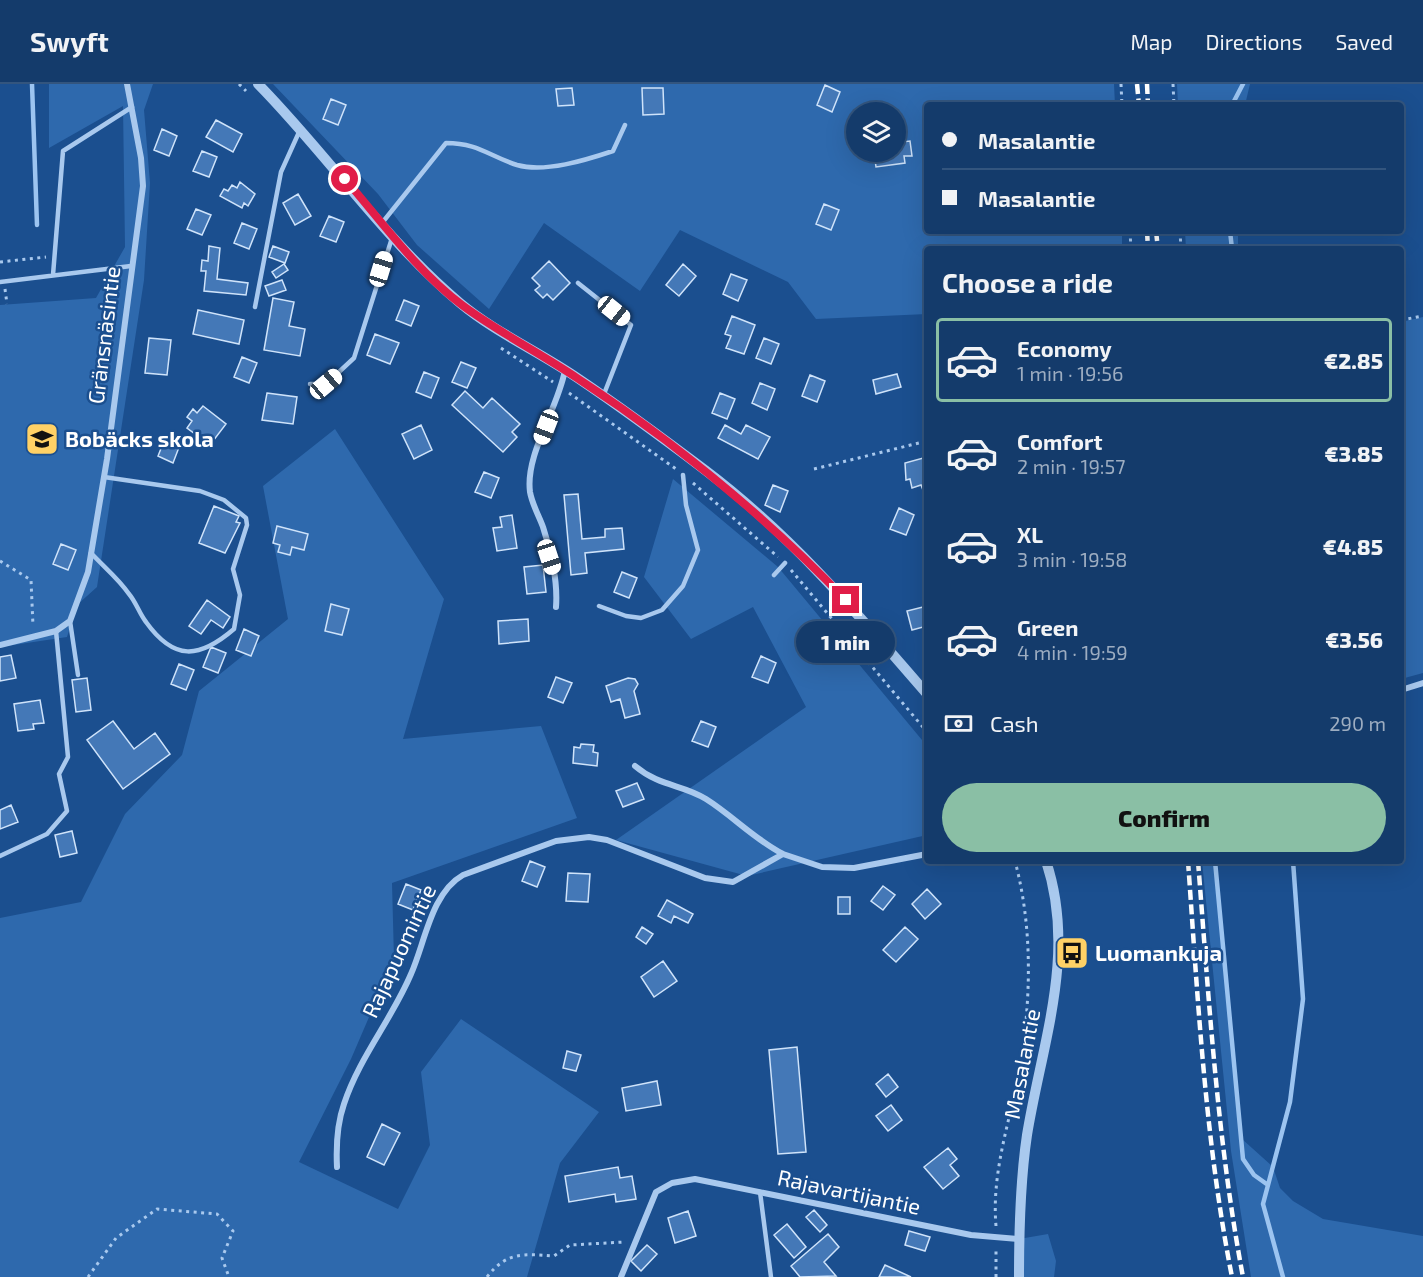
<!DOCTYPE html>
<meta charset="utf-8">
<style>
body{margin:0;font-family:"Exo 2",sans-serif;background:#1d4271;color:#f1f3f6;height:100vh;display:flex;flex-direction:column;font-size:22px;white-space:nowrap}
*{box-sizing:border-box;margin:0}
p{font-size:20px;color:#9dadc1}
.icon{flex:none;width:33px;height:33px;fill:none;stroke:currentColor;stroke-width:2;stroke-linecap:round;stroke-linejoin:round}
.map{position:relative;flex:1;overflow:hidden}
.panel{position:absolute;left:924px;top:162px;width:480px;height:618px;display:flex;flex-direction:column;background:#143b6b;border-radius:6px;box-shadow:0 6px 24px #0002,0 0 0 2px #33557e}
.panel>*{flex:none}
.hud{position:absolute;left:924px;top:18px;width:480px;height:132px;border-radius:6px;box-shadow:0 6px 24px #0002,0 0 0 2px #33557e;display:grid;align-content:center;height:132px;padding:0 18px;background:#143b6b}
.controls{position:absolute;left:846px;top:18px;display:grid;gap:12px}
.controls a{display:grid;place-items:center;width:60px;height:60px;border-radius:50%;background:#143b6b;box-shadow:0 6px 24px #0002,0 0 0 2px #33557e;font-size:30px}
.end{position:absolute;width:27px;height:27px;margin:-14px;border:8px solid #e11d48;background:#fff;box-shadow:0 0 0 3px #fff}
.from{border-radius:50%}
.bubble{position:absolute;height:42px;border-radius:21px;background:#143b6b;box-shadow:0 6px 24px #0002,0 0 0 2px #33557e;font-size:20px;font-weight:800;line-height:42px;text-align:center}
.car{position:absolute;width:18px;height:36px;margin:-18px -9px;border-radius:8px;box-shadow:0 0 4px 2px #0007;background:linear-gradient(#fff 24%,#345 0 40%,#fff 0 76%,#345 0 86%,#fff 0)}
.hud b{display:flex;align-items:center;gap:21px;height:57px;font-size:22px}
.hud b+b{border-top:2px solid #33557e}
.hud i{width:15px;height:15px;background:#f1f3f6}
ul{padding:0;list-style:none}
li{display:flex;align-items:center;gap:18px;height:84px;margin:0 12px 9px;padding:0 6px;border:3px solid transparent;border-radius:6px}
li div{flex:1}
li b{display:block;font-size:22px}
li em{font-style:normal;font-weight:800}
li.active{border-color:#8abfa5}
li>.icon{width:54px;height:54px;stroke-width:1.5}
h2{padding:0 18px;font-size:27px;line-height:72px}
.pay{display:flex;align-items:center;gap:15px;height:66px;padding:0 18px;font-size:22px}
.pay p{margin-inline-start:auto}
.cta{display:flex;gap:12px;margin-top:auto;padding:12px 18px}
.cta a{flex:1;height:69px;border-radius:36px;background:#8abfa5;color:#111;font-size:24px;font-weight:800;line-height:69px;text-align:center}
header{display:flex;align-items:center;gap:36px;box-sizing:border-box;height:84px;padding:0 30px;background:#143b6b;border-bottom:2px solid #33557e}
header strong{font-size:28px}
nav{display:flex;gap:33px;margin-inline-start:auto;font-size:21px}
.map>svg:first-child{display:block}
</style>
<header>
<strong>Swyft</strong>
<nav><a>Map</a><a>Directions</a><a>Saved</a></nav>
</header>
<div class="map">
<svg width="1423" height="1193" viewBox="0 0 1423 1193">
<rect width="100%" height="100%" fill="#1b4f8f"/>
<!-- green -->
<path fill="#2e69ad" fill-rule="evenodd" d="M49 0H153L144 26 150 99 144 196 97 503 77 521 67 553 0 563V221L96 214 125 163 123 22 49 64Z
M273 0H1114L1115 21H927V147H1122V165H927V230L816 235 788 198 680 146 640 207 544 139 489 225 417 161 378 110ZM856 28H896V68H856Z
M1177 0H1250L1245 21H1178Z
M1185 147H1238V165H1186Z
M1423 233V589L1401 595V238Z
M335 345 444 515 403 655 541 642 577 734 392 799 394 875 351 975 299 1078 398 1125 430 1061 421 988 461 935 599 1028 560 1079 527 1193H0V834L81 818 125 730 182 671 199 607 288 535 263 402Z
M673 395 778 483 927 662V751L747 792 616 756 806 623 753 523 691 555 644 493Z
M1202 777H1215L1242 1055 1273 1083 1280 1104 1293 1117 1323 1135 1423 1152V1193H1251L1231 1067Z
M1048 1150 1056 1177 1054 1193H1019V1155Z"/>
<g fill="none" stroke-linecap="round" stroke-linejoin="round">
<!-- stream -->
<path stroke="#9cc4f0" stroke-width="4.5" d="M32 0 37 141
M1232 21 1243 0
M1230 147 1232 165
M1215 777 1243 1075 1254 1091 1268 1101
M1283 1193 1263 1120 1290 1018 1303 915 1293 777"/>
</g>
<!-- building -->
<path fill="#4478b7" stroke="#cfe3fa" stroke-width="1.5" d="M825 1 840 8 832 28 817 21Z
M572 4 574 21 558 22 556 5Z
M642 4H663L664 30 643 31Z
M331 15 346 21 338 41 323 35Z
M216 36 242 50 233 68 206 53Z
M162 45 177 52 169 72 154 66Z
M896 47H901L902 58 910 57 912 72H904L905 79 876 83 874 68H896Z
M202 67 217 73 209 93 193 87Z
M240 98 255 110 248 122 244 119 242 124 220 112 224 105 228 107 232 101 237 104Z
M298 110 311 132 295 141 283 119Z
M824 120 839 126 831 146 816 140Z
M196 125 211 131 202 151 187 145Z
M329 132 344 138 336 158 320 152Z
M242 139 257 145 249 165 234 159Z
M209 162 220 164 217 195 248 199 246 211 204 207 206 187H201L202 176 208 177Z
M273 162 289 168 285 179 269 173Z
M549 177 570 199 553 216 547 210 543 214 535 206 540 202 532 194Z
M284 180 288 186 276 194 272 188Z
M683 180 696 192 679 212 666 201Z
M731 190 747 196 738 217 723 210Z
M282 196 286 206 269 212 265 202Z
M273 214 294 218 289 242 305 245 300 272 264 266Z
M404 216 419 222 411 242 396 236Z
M198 226 244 236 239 260 193 250Z
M732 232 755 241 744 270 726 264 731 252 725 250Z
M375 250 399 259 390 280 367 271Z
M149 254 171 256 167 291 145 289Z
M764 254 779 260 771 280 756 274Z
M242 273 257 279 249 299 234 293Z
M461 278 476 284 467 304 452 298Z
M424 288 439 294 431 314 416 308Z
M897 290 901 303 876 310 873 296Z
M810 291 825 297 817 318 802 312Z
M760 299 775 305 767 326 752 319Z
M465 307 483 324 492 314 520 340 512 348 517 353 503 368 452 321Z
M267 309 297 313 293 340 262 336Z
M720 309 735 315 727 335 712 329Z
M203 322 226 340 210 361 187 344 192 337 187 333 193 325 197 329Z
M421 341 432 366 414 375 402 350Z
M725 341 741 350 746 341 770 353 758 375 718 354Z
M166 352 181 358 173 379 158 372Z
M927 373V405L923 406 921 401 912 404 910 395 906 396 905 379Z
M484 388 499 394 491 414 475 408Z
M773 401 788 407 780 428 765 421Z
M578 410 582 455 605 453V445L622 444 624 465 585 469 587 489 571 491 564 411Z
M214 422 239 432 236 438 240 439 225 469 199 459Z
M899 424 914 431 906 451 890 445Z
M512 431 517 464 497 467 493 444 502 443 500 433Z
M277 442 308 450 304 466 292 463 290 471 278 468 280 461 273 459Z
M61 460 76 466 68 486 53 480Z
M543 481 546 508 527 510 524 483Z
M622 488 637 494 629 514 614 508Z
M207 516 230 533 223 544 211 536 201 550 189 542Z
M331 520 349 525 342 551 325 547Z
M927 522V542L912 546 907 527Z
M528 535 529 557 499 560 498 537Z
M244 545 259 552 251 572 236 566Z
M211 563 226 569 218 589 203 583Z
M11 571 16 594 0 597V573Z
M761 572 776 579 768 599 752 593Z
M179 580 194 586 186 606 171 600Z
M556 593 572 599 563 619 548 613Z
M87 594 91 626 76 628 72 596Z
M628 594 635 595 638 600 634 607 640 630 625 634 620 615 611 618 606 602Z
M40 616 44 639 33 640 34 645 18 647 14 620Z
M113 637 134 665 155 649 170 670 123 705 87 656Z
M701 637 716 643 708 663 692 657Z
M581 660 594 661 593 668 598 669 597 682 573 679 574 663 580 664Z
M637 699 644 715 623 723 616 707Z
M11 721 18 738 0 745V726Z
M72 747 77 769 60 773 55 751Z
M530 777 545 783 537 803 522 797Z
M568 789 590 790 588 818 566 817Z
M406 800 421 806 413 826 398 820Z
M883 802 895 811 883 826 871 817Z
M927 805 941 820 925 835 912 820Z
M838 813H850V830H838Z
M667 816 693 830 688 839 674 832 671 839 658 832Z
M642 843 653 850 646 860 636 853Z
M905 843 918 855 896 878 883 866Z
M663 877 677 897 654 913 641 893Z
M797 963 806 1068 778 1070 769 966Z
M567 967 581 971 576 987 563 984Z
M888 990 898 1003 886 1013 876 1000Z
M657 997 661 1021 626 1027 622 1004Z
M891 1021 902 1036 888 1047 876 1032Z
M382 1040 400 1049 384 1081 367 1073Z
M948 1064 957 1075 950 1081 959 1092 943 1105 924 1083Z
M618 1083 620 1094 632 1092 636 1115 616 1118 615 1110 569 1118 565 1092Z
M814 1126 827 1141 820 1148 806 1133Z
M688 1127 696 1152 675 1159 668 1134Z
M787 1140 806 1163 794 1174 774 1151Z
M909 1147 930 1153 925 1167 905 1161Z
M828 1150 839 1163 824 1178 836 1192 800 1193 791 1182Z
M647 1161 657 1170 641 1187 631 1177Z
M885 1181 911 1193H879Z"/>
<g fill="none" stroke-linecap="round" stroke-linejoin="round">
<!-- path -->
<path stroke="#a9c9ee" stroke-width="3" stroke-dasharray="3 4.5" stroke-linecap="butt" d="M239 0 246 7
M1121 0 1122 21
M1173 0 1174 21
M1130 147 1131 165
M1180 147 1181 165
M0 178 46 173
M5 205 7 220
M1401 236 1423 232
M501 264 553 298
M569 309 676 385
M814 385 927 357
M693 399 778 473
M0 477 31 496 33 542
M791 486 927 648
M996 1142C991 1083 1013 1030 1022 972 1031 906 1032 841 1015 777
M88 1193 116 1154 157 1125 217 1130 233 1147 222 1174 229 1193
M487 1193C507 1167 524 1170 554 1172L570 1161 625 1158
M996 1193V1164"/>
<!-- service -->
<path stroke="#a9c9ee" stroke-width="4.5" d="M382 139 446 59C478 59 489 72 517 81 545 89 586 76 613 67L625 41
M53 191 63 67 132 23
M0 198 131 182
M578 199 631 241 604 310
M255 223 281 88 300 46
M310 300H326L354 274 392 154
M91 469C103 482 119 495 129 510 136 518 139 529 146 538 174 577 199 575 234 545L240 511 233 485 247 441 246 434 224 416 200 407 104 393
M774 491 785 479
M599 522 626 532 641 534 662 526 683 502 698 466 686 421 683 391
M70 537 78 591
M0 772 47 750 67 727 59 690 68 673 56 547
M760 1108 771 1193"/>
<!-- minor -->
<path stroke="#a9c9ee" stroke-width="6" d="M556 523C558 496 551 469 543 443 539 432 532 420 530 408 525 370 558 325 565 286
M0 561 56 547 70 537 88 488 107 375 143 102 141 74 127 0
M1401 606 1423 599
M635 682C660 703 682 700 706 715 733 732 754 755 783 770
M337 1083C336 1062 337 1040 344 1020 359 974 392 935 411 890 425 859 431 809 463 791L556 757 589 753 607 756 705 794 733 798 783 770 822 783 854 784 927 770
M621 1193 656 1108 672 1099 695 1095 971 1151 1019 1155"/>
<!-- tertiary -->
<path stroke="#a9c9ee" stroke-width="10" d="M258 0C327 70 384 155 460 219 496 249 540 268 579 295 622 324 664 355 705 386 790 450 858 530 927 610
M1019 1193C1019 1146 1020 1098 1027 1051 1042 959 1077 870 1046 777"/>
<!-- rail -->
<path stroke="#fff" stroke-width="4.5" stroke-dasharray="10 4.5" stroke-linecap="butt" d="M1137 0 1139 21
M1147 0 1148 21
M1147 147 1148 165
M1156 147 1158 165
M1188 777C1198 916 1205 1056 1232 1193
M1198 777C1209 916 1217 1055 1243 1193"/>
</g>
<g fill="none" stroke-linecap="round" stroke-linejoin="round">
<!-- route -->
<path stroke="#e11d48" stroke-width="8" d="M345 95C382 138 417 187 462 221 498 248 540 269 577 294 675 358 765 432 846 516"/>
</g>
<!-- icons -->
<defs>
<g id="school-square" transform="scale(1.725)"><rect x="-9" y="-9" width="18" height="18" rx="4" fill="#ffd166" stroke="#1b4f8f"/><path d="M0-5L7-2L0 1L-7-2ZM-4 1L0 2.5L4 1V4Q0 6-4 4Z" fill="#111"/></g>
<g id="bus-square" transform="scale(1.725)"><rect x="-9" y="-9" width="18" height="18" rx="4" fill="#ffd166" stroke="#1b4f8f"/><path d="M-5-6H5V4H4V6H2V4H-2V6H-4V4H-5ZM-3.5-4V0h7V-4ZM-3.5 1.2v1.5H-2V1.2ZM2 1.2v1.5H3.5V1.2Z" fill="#111"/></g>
</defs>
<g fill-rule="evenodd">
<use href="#school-square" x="42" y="355"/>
<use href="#bus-square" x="1072" y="869"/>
</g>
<g text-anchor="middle" stroke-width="5" stroke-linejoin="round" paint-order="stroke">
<!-- street labels -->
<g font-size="22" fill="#fff" stroke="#1b4f8f">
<text transform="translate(104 251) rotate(-83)" y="8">Gränsnäsintie</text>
<text transform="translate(399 867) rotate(-65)" y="8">Rajapuomintie</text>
<text transform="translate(1022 980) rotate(-79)" y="8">Masalantie</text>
<text transform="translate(849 1108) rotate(12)" y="8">Rajavartijantie</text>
</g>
<!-- poi labels -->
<g font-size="22" font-weight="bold" fill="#fff" stroke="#1b4f8f" text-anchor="start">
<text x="65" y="363">Bobäcks skola</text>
<text x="1095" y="877">Luomankuja</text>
</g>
</g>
</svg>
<div class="controls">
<a><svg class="icon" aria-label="layers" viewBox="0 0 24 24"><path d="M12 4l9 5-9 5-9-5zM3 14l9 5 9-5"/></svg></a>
</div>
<i class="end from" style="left:345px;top:95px"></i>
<i class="end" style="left:846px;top:516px"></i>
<div class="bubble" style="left:796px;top:537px;width:99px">1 min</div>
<i class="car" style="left:381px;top:185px;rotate:17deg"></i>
<i class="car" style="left:614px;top:227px;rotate:129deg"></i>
<i class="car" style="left:326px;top:300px;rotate:50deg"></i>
<i class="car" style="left:546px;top:343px;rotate:201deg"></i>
<i class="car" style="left:549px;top:473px;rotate:162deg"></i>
<div class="hud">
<b><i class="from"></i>Masalantie</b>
<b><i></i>Masalantie</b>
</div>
<section class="panel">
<h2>Choose a ride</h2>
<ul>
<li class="active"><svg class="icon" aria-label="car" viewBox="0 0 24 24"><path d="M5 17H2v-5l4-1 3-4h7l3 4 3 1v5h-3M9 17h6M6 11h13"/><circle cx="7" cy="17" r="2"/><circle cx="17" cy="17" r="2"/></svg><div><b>Economy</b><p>1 min · 19:56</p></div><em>€2.85</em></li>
<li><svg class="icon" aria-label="car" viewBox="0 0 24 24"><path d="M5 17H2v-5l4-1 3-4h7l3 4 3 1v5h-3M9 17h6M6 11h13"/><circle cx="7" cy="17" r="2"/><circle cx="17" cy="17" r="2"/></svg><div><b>Comfort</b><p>2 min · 19:57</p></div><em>€3.85</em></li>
<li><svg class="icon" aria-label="car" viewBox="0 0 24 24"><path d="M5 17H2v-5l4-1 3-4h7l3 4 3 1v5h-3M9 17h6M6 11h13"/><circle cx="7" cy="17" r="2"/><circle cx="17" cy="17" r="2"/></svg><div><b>XL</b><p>3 min · 19:58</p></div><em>€4.85</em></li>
<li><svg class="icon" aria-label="car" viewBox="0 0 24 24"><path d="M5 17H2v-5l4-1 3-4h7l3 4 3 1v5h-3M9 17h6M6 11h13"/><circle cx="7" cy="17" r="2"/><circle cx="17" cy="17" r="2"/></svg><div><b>Green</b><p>4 min · 19:59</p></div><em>€3.56</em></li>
</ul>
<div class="pay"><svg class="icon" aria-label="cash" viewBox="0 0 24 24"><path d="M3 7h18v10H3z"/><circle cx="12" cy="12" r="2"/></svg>Cash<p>290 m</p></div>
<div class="cta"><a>Confirm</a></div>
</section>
</div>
